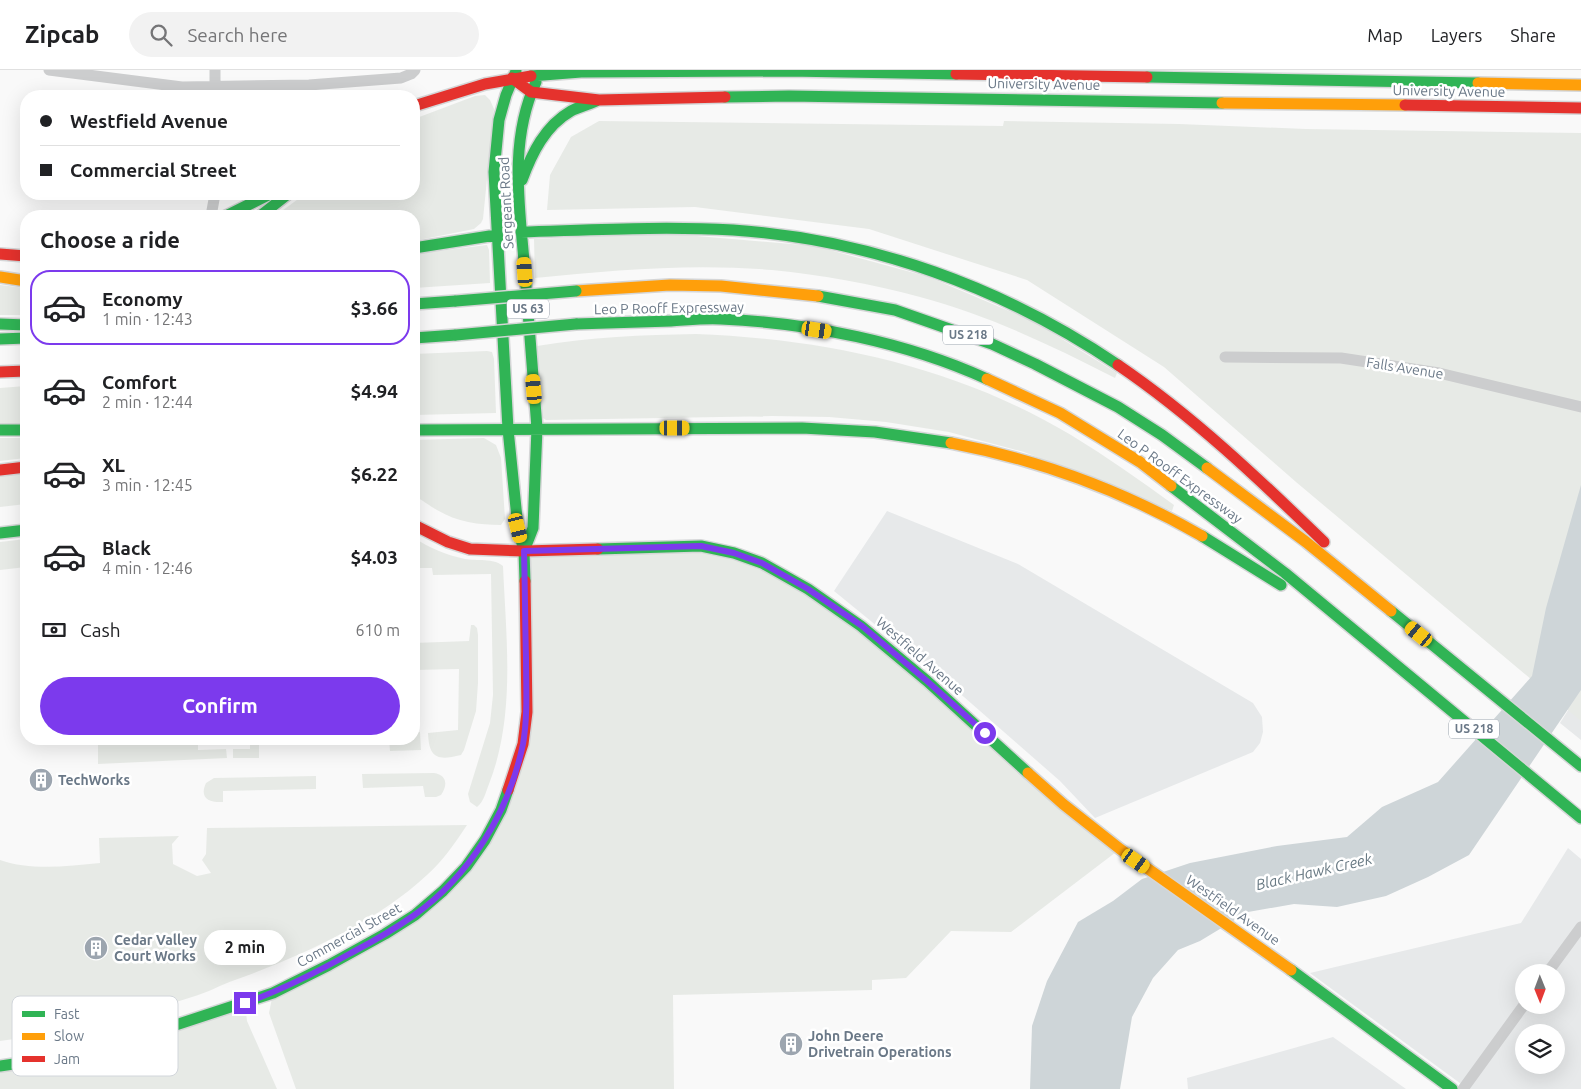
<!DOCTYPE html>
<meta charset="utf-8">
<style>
body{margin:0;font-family:Ubuntu,sans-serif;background:#f2f2f2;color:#202124;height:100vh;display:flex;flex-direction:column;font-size:19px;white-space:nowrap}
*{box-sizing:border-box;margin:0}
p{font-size:16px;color:#757577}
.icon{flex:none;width:28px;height:28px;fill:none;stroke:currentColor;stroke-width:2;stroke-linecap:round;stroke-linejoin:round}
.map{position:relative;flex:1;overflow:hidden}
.details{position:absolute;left:20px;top:140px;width:400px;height:535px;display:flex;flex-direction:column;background:#fff;border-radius:20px;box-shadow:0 5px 20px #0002}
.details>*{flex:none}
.guide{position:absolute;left:20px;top:20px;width:400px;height:110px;border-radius:20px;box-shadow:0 5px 20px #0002;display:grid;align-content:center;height:110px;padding:0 20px;background:#fff}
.needle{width:32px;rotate:179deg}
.buttons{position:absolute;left:1515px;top:894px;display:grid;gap:10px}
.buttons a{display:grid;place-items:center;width:50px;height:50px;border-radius:50%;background:#fff;box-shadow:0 5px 20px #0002;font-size:25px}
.end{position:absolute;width:22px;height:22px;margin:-11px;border:6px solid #7c3aed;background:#fff;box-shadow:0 0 0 2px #fff}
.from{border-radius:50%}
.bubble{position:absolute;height:35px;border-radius:18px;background:#fff;box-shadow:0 5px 20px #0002;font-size:16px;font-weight:600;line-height:35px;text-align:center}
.car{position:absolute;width:15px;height:30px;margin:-15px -8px;border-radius:6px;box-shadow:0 0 4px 1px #0007;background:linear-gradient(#f5c518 24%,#345 0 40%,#f5c518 0 76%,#345 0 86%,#f5c518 0)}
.guide b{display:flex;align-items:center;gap:18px;height:48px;font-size:19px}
.guide b+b{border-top:1px solid #e0e0e0}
.guide i{width:12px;height:12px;background:#202124}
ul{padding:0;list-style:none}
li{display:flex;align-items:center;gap:15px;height:75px;margin:0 10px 8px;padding:0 10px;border:2px solid transparent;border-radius:20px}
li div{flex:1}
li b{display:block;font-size:19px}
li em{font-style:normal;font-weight:600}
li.active{border-color:#7c3aed}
li>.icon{width:45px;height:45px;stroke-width:1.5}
h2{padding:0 20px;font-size:22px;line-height:60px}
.pay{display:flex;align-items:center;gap:12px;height:55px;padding:0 20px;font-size:19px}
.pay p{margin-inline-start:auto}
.button{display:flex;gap:10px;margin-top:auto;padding:10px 20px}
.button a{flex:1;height:58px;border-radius:30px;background:#7c3aed;color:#fff;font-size:20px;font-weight:600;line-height:58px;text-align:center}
header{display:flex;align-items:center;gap:30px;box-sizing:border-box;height:70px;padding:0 25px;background:#fff;border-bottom:1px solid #e0e0e0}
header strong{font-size:24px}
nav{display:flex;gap:28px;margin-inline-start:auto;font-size:18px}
.search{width:350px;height:45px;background:#f2f2f2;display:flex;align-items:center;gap:12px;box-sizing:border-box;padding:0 18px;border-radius:28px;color:#757577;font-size:19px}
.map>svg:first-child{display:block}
</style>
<header>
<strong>Zipcab</strong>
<div class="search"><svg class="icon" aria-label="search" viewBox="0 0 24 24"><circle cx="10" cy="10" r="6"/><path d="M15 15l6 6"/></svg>Search here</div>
<nav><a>Map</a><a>Layers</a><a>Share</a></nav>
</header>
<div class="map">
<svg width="1581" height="1019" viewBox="0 0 1581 1019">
<rect width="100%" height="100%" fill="#f9f9f9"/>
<!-- built -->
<path fill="#e7e9ea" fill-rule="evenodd" d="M887 441 1018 494 1253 633 1262 647 1263 662 1260 673 1253 682 1095 748 1060 711 964 627 834 521Z
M1581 620V670L1560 653Z
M1568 778 1581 789V1019H1468L1310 903 1521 853ZM1524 902H1556V935H1524ZM1524 962H1556V995H1524Z
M1333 967 1406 1019H1188L1187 1008Z"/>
<!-- green -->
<path fill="#e7eae6" d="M485 25 490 30 494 39 483 149 481 153 474 159 414 171V146H275L305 124H414V49L475 26Z
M599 51 1003 56 1004 51 1179 54 1306 59 1581 63V651L1296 412 1164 297 1027 210 869 159 695 137 547 140 550 105 571 67Z
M662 163 815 176 929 207 1033 251 1117 303 1115 308C1053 276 988 245 920 227 872 214 822 205 772 200 693 193 613 200 535 208L534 169Z
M487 175 489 180 490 213 414 218V184Z
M0 215 26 218V245H0Z
M696 264C828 269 957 297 1071 365 1107 387 1141 411 1174 435L1172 441 1024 382 949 362 886 352 829 347 772 346 546 350 543 348 537 276C590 267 643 265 696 264Z
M487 281 492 282 494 289 496 343 414 345V284Z
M26 316V353H0V318Z
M0 368H26V388L0 391Z
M484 368 496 375 501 388 505 449 501 455C479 455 457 452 437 440 429 436 422 429 414 426V370Z
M26 403V434L0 437V406Z
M414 468C430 478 446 485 465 489 476 491 494 488 503 496 506 568 516 645 489 714 486 721 484 732 477 737L470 732 468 724 490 653 493 625 491 504 433 505 432 498H414Z
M26 469V497L0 500V472Z
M701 476 808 519 1120 779 1011 862 951 861 906 908 872 910V920L673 925 674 1019H296L269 943 273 923 415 845 485 770 523 674 524 481Z
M471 555H474L477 558 478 565V613L476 641 464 680 461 685C437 691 429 688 428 663L458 660 459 599 414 600V573L469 571Z
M414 662H420L421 680 390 681 389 669H414Z
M98 669H198V680L226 679 227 688 98 694Z
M250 669 259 670V688H233V679H250Z
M434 703C447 705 448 715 441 725L436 727H425L423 716 363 718 362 704Z
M316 706V719L223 721V732C209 733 199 728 206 713L214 708Z
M467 755C455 773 443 791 427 805 377 852 299 887 235 910 220 915 207 923 192 927 130 947 65 962 0 971V790C31 801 68 796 100 793L99 768 179 766 172 774 173 794 197 806 211 803 202 790 206 784 207 758Z
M245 933 247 951 277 1019H0V996L60 987Z"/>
<!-- water -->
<path fill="#ced5d8" d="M1581 415V620L1469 785 1428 807 1386 826 1337 837 1294 834 1248 842 1200 871 1178 880 1153 908 1132 947 1120 1019H1030L1032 956 1047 911 1078 852 1113 831 1142 809 1190 793 1277 776 1347 767 1382 737 1438 712 1532 606 1546 538Z"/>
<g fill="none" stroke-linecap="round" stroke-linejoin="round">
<!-- fast casing -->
<g stroke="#d5d6d7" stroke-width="14">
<path id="fast" d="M531 6 581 2 789 1 956 4
M1147 7 1478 13
M536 12C508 73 520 138 525 203 529 254 533 306 537 358
M725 27 789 26 1222 33
M522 110C532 83 545 56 571 41 578 37 588 35 596 31
M226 146 270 124
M260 146 288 124
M521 162C592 160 662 156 733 160 871 169 1004 218 1118 295
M414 178 496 165
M818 226 895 240 992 274 1035 294 1118 337 1162 365 1207 398
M414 234 456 231
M0 254 26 255
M576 254C608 253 639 252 671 251 688 250 704 248 721 249 810 253 906 272 987 309
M414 268 456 265
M0 269 26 268
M508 359 518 458 524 481 525 511
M508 359 494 102 499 50 506 25 516 1
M0 360H26
M414 360 802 358 875 362 951 373
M1171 416 1285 503 1581 748
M0 463 26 460
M1202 466 1281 515
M598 479 701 476 734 483 762 493 808 519 861 556 927 611 1028 703
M524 481 533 458 537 358
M1391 541 1581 696
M1291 900 1452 1019
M0 996 60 987 124 972 273 923 329 895 385 864 415 845 443 821 466 797 485 770 501 740 508 720"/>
</g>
<!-- slow casing -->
<g stroke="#d5d6d7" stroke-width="14">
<path id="slow" d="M1478 13 1581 15
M1222 33 1405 35
M0 207 26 211
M576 221 670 215 721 216 818 226
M987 309 1060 343 1140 392 1171 416
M951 373C1040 390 1124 421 1202 466
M1207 398 1306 472 1391 541
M1028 703 1063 734 1120 779 1291 900"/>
</g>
<!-- jam casing -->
<g stroke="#d5d6d7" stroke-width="14">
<path id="jam" d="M956 4 1147 7
M512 8 531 22 599 30 725 27
M1405 35 1581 38
M414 36 485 14 531 6
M0 184 26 186
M1118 295C1193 346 1259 409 1324 472
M0 302 26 301
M0 400 26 397
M414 455 448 472 470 479 524 481 598 479
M508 720 523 674 527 642 525 511"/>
</g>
<!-- street -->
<path stroke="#cccdce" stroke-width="11" d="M49 0 182 17 309 15 401 8 411 4 415 0
M215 0V26
M211 146 215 124
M1225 287 1341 288 1439 303 1581 337
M1548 902 1581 857
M1463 1019 1524 935"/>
<!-- fast -->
<use href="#fast" stroke="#30b455" stroke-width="11"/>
<!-- slow -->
<use href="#slow" stroke="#ff9f0a" stroke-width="11"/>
<!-- jam -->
<use href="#jam" stroke="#e5322d" stroke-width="11"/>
<!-- fast-bridge casing -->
<g stroke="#d5d5d6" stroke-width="14" stroke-linecap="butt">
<path id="fast-bridge" d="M456 231 576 221
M456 265 576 254"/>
</g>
<!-- fast-bridge -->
<use href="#fast-bridge" stroke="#30b455" stroke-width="11"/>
</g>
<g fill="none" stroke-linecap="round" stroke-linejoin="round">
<!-- route -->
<path stroke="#7c3aed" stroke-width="6" d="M245 933C282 920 317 902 351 883 372 872 393 860 413 846 470 806 509 742 523 674 528 645 526 616 526 587 525 552 525 516 524 481L701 476 734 483 762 493 808 519 862 556 927 611 985 663"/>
</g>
<!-- icons -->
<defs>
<g id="building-disc" transform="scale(1.25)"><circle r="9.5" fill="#9ca5af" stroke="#fff"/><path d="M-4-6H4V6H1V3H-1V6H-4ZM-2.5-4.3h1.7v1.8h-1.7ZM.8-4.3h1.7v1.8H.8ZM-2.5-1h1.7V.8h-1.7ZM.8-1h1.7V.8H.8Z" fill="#fff"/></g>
</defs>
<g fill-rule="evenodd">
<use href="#building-disc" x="41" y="710"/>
<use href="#building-disc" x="96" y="878"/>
<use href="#building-disc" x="791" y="974"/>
</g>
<g text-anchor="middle" stroke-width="5" stroke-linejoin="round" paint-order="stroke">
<!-- shield labels -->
<g fill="#fff" stroke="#97a0ab" stroke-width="1">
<rect x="507" y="229.5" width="42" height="19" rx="4"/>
<rect x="943" y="255.5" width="50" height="19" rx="4"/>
<rect x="1449" y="649.5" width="50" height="19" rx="4"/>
</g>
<g font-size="12" font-weight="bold" fill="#6a7887">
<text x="528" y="243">US 63</text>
<text x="968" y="269">US 218</text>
<text x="1474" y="663">US 218</text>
</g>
<!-- street labels -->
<g font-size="14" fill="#6a7887" stroke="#fff">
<text transform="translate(1044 14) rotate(1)" y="5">University Avenue</text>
<text transform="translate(1449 21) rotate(1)" y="5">University Avenue</text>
<text transform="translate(506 133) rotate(-93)" y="5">Sergeant Road</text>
<text transform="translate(669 238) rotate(-1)" y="5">Leo P Rooff Expressway</text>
<text transform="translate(1405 298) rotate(9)" y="5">Falls Avenue</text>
<text transform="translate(1180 406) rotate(36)" y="5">Leo P Rooff Expressway</text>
<text transform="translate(920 586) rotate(41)" y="5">Westfield Avenue</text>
<text transform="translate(1233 840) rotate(35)" y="5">Westfield Avenue</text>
<text transform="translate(349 865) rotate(-29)" y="5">Commercial Street</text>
</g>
<!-- poi labels -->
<g font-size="14" font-weight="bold" fill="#6a7887" stroke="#fff" text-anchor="start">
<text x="58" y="715">TechWorks</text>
<text x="114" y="875">Cedar Valley<tspan x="114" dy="16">Court Works</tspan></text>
<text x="808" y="971">John Deere<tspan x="808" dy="16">Drivetrain Operations</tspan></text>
</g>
<!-- water labels -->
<g font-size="15" font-style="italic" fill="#677882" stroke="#fff">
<text transform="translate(1314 802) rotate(-13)" y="5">Black Hawk Creek</text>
</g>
</g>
<!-- legend -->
<rect x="12" y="926" width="166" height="80" rx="8" fill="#fff" stroke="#d2d6db" stroke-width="1"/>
<rect x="22" y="941" width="23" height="6" fill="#30b455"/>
<rect x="22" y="963" width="23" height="7" fill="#ff9f0a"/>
<rect x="22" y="986" width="23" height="6" fill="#e5322d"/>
<g font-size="14" fill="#6a7887">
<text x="54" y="949">Fast</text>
<text x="54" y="971">Slow</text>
<text x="54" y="994">Jam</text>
</g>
</svg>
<div class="buttons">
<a><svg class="needle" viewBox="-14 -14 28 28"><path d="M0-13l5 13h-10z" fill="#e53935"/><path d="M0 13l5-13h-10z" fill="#757577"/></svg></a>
<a><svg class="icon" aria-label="layers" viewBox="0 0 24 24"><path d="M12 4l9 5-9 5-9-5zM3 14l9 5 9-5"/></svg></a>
</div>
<i class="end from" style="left:985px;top:663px"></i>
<i class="end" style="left:245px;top:933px"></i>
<div class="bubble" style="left:204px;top:860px;width:82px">2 min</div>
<i class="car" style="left:525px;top:202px;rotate:356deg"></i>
<i class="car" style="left:817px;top:260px;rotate:99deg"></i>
<i class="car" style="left:534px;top:319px;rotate:355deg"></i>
<i class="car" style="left:675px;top:358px;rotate:90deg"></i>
<i class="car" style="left:518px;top:458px;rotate:166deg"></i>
<i class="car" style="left:1419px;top:564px;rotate:309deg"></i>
<i class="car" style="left:1136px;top:791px;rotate:125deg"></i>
<div class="guide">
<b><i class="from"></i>Westfield Avenue</b>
<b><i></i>Commercial Street</b>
</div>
<section class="details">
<h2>Choose a ride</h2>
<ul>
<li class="active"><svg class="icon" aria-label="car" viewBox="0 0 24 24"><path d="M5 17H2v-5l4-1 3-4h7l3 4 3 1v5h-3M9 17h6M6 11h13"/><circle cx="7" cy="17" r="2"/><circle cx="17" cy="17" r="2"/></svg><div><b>Economy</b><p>1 min · 12:43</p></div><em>$3.66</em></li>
<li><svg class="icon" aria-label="car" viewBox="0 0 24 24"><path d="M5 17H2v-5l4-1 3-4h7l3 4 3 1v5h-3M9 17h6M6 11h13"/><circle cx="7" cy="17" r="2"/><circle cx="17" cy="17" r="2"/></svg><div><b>Comfort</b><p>2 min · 12:44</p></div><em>$4.94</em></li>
<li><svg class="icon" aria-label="car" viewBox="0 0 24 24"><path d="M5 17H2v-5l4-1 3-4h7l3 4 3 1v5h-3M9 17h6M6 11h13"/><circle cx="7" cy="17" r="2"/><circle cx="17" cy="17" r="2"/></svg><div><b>XL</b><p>3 min · 12:45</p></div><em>$6.22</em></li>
<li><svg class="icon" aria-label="car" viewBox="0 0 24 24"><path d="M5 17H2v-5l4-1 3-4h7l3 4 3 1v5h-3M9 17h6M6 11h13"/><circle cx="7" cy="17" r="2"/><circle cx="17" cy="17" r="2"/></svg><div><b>Black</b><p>4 min · 12:46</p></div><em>$4.03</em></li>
</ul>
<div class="pay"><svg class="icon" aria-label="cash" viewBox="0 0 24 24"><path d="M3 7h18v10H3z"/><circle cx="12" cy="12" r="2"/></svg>Cash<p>610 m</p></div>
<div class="button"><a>Confirm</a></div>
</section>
</div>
